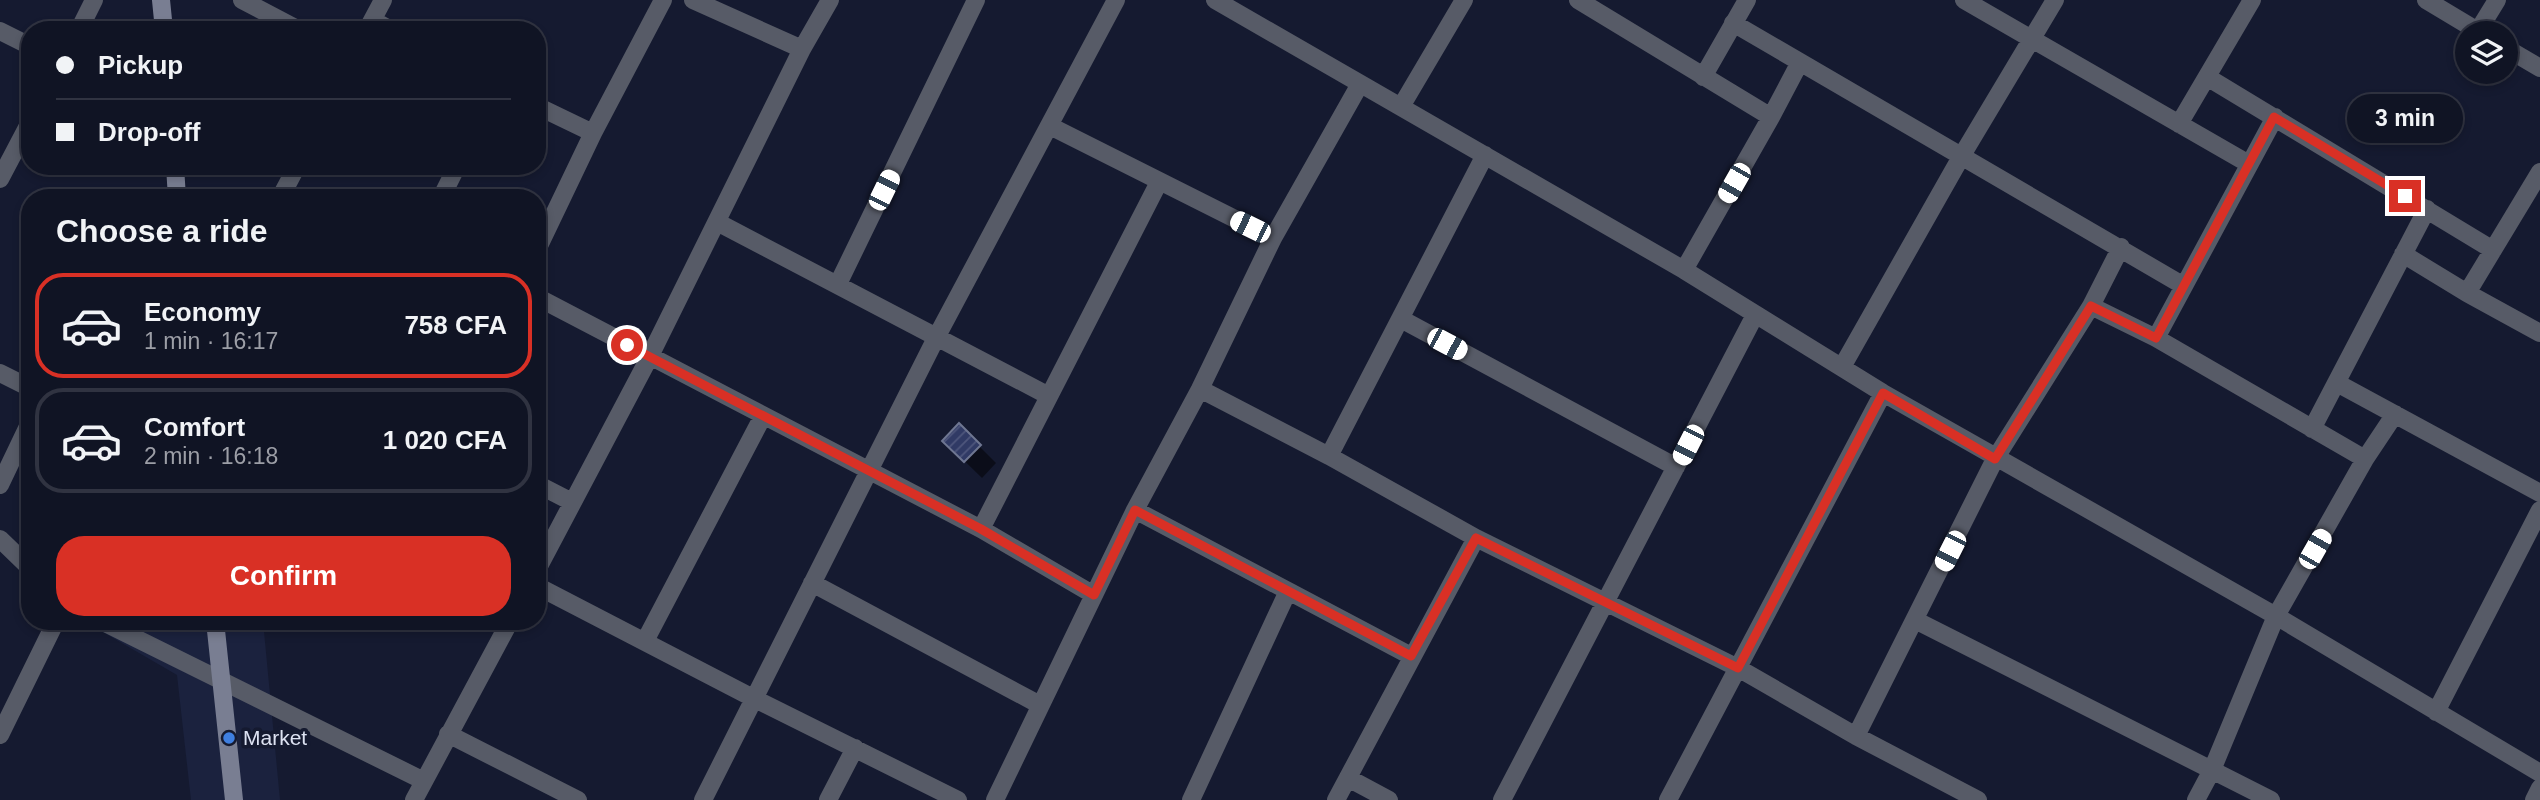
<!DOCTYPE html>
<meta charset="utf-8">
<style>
body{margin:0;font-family:Helvetica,sans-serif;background:#1e2131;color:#f1f3f6;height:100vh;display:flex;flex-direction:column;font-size:26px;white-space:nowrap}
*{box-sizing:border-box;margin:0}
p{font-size:23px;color:#9c9ea6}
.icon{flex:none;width:38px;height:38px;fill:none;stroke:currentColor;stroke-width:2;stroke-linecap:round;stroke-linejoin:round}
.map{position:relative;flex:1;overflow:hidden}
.drawer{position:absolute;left:21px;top:189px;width:525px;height:441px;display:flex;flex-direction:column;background:#101424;border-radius:28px;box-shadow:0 4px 10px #0003,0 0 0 2px #303341}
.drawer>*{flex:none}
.top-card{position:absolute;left:21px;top:21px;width:525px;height:154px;border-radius:28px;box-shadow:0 4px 10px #0003,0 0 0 2px #303341;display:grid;align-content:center;height:154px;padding:0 35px;background:#101424}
.fabs{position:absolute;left:2455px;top:21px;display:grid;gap:14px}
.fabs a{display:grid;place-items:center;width:63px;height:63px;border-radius:50%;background:#101424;box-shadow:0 4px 10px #0003,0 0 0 2px #303341;font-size:35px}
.end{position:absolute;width:32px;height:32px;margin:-16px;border:9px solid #d93025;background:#fff;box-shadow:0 0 0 4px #fff}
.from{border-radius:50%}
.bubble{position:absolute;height:49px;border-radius:24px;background:#101424;box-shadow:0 4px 10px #0003,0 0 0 2px #303341;font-size:23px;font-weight:600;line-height:49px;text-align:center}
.car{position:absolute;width:21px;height:42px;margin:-21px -10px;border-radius:9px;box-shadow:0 0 5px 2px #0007;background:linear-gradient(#fff 24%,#345 0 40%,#fff 0 76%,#345 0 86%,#fff 0)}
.top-card b{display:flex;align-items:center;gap:24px;height:66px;font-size:26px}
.top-card b+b{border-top:2px solid #303341}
.top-card i{width:18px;height:18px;background:#f1f3f6}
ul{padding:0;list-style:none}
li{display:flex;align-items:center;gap:21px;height:105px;margin:0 14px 10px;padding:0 21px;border:4px solid #303341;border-radius:28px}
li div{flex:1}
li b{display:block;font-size:26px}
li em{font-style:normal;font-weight:600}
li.on{border-color:#d93025}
li>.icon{width:63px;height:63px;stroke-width:1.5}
h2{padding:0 35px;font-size:32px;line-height:84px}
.action{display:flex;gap:14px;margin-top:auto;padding:14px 35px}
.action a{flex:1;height:80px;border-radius:28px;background:#d93025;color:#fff;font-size:28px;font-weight:600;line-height:80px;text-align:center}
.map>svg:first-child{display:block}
</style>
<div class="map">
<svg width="2540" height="800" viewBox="0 0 2540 800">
<defs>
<pattern id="building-hatch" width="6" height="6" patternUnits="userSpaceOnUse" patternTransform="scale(1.75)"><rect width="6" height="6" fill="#303a65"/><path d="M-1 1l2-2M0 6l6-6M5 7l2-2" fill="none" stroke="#4e567c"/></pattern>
</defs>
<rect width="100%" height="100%" fill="#151a30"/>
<!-- built -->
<path fill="#1b223e" d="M84 621H263L280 800H191L177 675Z"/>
<!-- shadow -->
<path fill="#0007" d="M959 426 996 463 982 478 944 441Z"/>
<!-- building -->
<path fill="url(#building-hatch)" stroke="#6e7691" stroke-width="2" d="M959 423 981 445 964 462 942 441Z"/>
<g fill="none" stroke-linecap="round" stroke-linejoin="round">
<!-- street -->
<path stroke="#575b67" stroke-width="18" d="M242 0 299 30
M693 0 802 49
M1215 0 1684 270 1883 393 2276 616 2540 773
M1578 0 1771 117
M1964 0 2249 164
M2426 0 2481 33
M373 20 391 30
M1733 23 2184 286
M79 30 94 0
M367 30 383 0
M0 31 30 46
M2478 31 2497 0
M2506 48 2540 68
M1703 77 1747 0
M2207 77 2493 250
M1402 105 1464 0
M537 106 593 133
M2179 124 2252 0
M1050 126 1273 238
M0 179 30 122
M280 198 297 166
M441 198 457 166
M717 222 1049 396
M537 250 593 133 663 0
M2403 254 2467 293 2540 333
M1684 270 1771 117 1800 62
M838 284 976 0
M2467 293 2540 172
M537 297 981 529 1094 595
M2091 306 2156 338 2365 459
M1401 319 1676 467
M2156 338 2275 117
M1842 367 1961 157 2055 0
M0 373 30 388
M2337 383 2540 493
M1200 389 1329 456 1476 538 1738 668 1856 736 1978 800
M2312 429 2427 209
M1329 456 1485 155
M537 484 572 502
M0 485 30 422
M1135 510 1411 656
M981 529 1159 182
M0 539 30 568
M537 570 649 358 802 49 830 0
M812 583 1040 705
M537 586 753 698 958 800
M1915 620 2271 800
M101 621 424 781
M645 641 763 416
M2436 712 2540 510
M448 734 578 800
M0 735 56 621
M1856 736 1995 459 2091 306 2121 247
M1348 778 1389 800
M414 800 510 621
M703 800 937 336 1116 0
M828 800 855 748
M995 800 1135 510 1200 389 1273 238 1360 84
M1191 800 1288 591
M1336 800 1476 538
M1502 800 1755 315
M1668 800 1883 393
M2196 800 2212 770 2276 616 2365 459 2395 414
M2534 800 2540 788"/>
<!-- secondary -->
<path stroke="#797e92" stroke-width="18" d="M161 0 164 30
M175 166 177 198
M215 621 234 800"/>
</g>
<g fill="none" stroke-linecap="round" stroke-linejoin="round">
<!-- route -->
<path stroke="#d93025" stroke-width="9" d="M627 345 981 529 1094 595 1135 510 1411 656 1476 538 1738 668 1883 393 1995 459 2091 306 2156 338 2274 117 2405 196"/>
</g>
<!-- markers -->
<circle fill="#3f7fe0" stroke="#151a30" stroke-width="2.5" cx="229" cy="738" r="7"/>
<g text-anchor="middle" stroke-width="7" stroke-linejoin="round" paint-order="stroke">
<!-- poi labels -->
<g font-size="21" fill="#dde2f2" stroke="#151a30" text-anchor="start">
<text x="243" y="745">Market</text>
</g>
</g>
</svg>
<div class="fabs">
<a><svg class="icon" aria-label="layers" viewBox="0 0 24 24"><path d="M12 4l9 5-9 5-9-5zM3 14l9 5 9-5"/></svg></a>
</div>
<i class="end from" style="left:627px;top:345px"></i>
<i class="end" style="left:2405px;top:196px"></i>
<div class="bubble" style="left:2347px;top:94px;width:116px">3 min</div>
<i class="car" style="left:1734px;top:183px;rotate:210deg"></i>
<i class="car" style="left:884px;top:190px;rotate:26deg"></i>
<i class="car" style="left:1250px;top:227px;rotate:296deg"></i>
<i class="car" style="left:1447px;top:344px;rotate:118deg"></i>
<i class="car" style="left:1688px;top:445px;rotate:207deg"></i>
<i class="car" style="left:2315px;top:549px;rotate:30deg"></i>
<i class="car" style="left:1950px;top:551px;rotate:207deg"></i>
<div class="top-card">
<b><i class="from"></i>Pickup</b>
<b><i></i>Drop-off</b>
</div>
<section class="drawer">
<h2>Choose a ride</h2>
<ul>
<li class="on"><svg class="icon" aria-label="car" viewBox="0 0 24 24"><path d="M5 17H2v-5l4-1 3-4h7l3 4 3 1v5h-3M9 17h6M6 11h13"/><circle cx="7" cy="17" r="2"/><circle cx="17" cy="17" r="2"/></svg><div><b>Economy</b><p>1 min · 16:17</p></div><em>758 CFA</em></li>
<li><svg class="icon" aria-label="car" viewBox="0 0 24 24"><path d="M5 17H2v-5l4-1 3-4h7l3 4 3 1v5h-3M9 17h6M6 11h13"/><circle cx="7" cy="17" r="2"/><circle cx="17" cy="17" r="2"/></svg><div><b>Comfort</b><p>2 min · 16:18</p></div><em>1 020 CFA</em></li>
</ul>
<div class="action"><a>Confirm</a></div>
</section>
</div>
